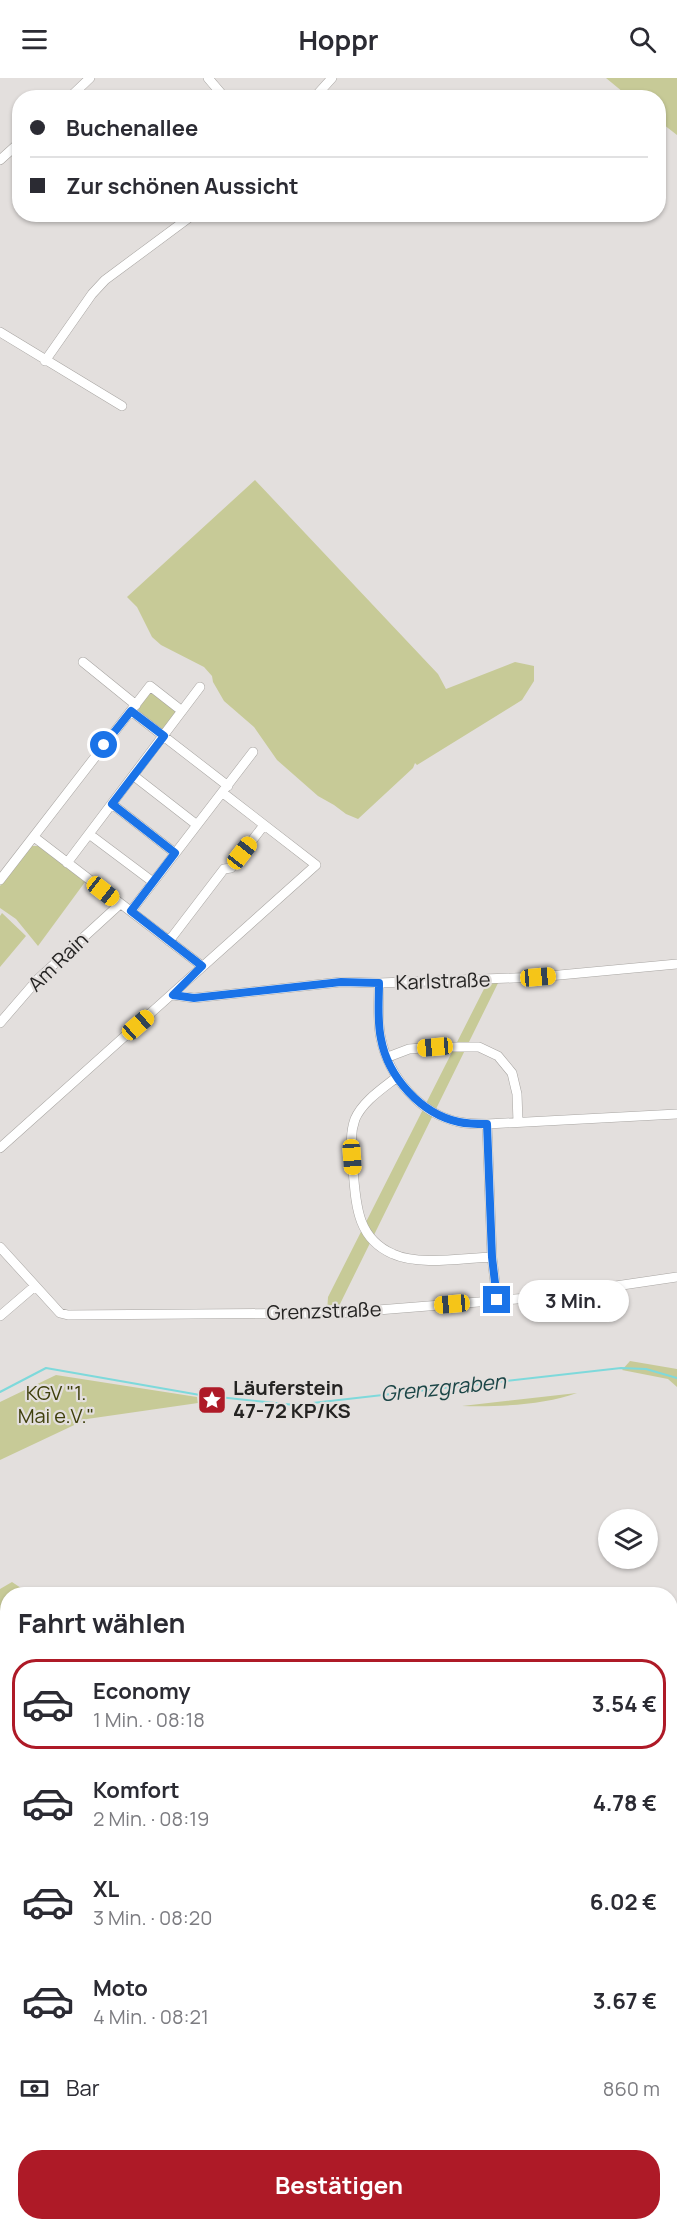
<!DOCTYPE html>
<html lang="de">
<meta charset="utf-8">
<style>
body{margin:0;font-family:Manrope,sans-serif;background:#f2f2f3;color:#2b2b33;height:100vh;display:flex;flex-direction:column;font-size:22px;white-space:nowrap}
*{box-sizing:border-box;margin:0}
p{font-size:20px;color:#7c7c81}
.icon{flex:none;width:33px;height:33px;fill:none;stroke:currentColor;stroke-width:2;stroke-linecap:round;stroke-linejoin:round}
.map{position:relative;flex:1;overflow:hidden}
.side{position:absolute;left:0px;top:1509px;width:678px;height:644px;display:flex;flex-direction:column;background:#fff;border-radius:24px 24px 0 0;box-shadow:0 2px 4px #0004}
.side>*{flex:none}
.guide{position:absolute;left:12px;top:12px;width:654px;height:132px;border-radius:24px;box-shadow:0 2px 4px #0004;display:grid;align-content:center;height:132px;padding:0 18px;background:#fff}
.tools{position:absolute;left:598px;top:1431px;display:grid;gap:12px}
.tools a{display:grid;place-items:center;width:60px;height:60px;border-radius:50%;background:#fff;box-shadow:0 2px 4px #0004;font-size:30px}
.end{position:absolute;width:27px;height:27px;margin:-14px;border:8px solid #1a73e8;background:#fff;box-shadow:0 0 0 3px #fff}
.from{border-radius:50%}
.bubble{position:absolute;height:42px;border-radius:21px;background:#fff;box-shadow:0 2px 4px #0004;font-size:20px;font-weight:700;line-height:42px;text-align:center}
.car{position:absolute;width:18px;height:36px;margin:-18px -9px;border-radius:8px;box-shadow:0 0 4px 2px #0007;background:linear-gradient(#f5c518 24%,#345 0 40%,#f5c518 0 76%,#345 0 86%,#f5c518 0)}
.guide b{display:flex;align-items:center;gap:21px;height:57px;font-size:22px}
.guide b+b{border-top:2px solid #e1e1e2}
.guide i{width:15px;height:15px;background:#2b2b33}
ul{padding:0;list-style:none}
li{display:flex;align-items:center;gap:18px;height:90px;margin:0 12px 9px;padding:0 6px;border:3px solid transparent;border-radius:24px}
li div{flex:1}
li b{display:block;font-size:22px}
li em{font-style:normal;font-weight:700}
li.selected{border-color:#ae1a27}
li>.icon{width:54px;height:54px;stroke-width:1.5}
h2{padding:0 18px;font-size:27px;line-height:72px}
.pay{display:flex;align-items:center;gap:15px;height:66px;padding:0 18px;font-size:22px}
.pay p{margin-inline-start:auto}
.primary-button{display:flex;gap:12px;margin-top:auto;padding:12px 18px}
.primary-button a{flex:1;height:69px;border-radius:24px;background:#ae1a27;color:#fff;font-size:24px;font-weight:700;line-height:69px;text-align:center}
header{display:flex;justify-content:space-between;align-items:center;height:78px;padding:0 18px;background:#fff;font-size:27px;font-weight:700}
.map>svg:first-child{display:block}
</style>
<header><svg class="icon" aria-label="menu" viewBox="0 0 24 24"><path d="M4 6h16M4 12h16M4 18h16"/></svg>Hoppr<svg class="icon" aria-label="search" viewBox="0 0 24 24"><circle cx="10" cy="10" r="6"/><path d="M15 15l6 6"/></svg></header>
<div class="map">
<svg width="677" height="2152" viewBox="0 0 677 2152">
<rect width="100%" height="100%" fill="#e3dfdd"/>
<!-- green -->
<path fill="#c7ca97" d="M606 0H677V57L659 43 658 20 629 19Z
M255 402 438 596 446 611 515 584 534 588V603L522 622 417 687 415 685 413 690 358 741 346 736 334 727 318 718 277 682 254 649 224 623 213 604 212 598 204 589 161 567 152 559 137 529 127 519Z
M149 614H154L176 631V636L165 651 160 652 139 635 138 629Z
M32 768H40L85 804 38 868 16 841 0 830V808Z
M2 835 26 858 0 889V838Z
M489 901H500L340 1226V1235H327L328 1219Z
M630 1283 677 1291V1309L668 1301 622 1292Z
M56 1297 197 1319 198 1325 87 1341 0 1382V1324Z
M577 1315C544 1327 498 1329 462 1328Z
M12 1504 21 1510 22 1516H8L7 1533 0 1535V1511Z
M677 1646V1795L671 1802 670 1652Z
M7 1800V1864L0 1857V1806Z
M7 1905V1952L0 1945V1914Z
M250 2145H311L304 2152H257Z"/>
<!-- water -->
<path fill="#7ed9db" d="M350 2145H380L393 2152H341Z"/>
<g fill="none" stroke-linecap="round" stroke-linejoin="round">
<!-- stream -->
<path stroke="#7ed9db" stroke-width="2" d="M0 1314 46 1290 200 1317 295 1327 621 1290 646 1291 677 1300"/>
<!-- street casing -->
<g stroke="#a8a5a2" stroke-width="10">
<path id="street" d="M208 0 225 20
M69 20 90 0
M314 20 332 0
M0 82 20 64
M0 254 122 328
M45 283 92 216 105 202 194 136
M83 584 136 627
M131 633 228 708
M134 698 197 747
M112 726 175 775
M89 756 153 804
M34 759 202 888
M67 785 200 609
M0 802 150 608 182 633
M131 833 253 674
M169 863 224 791 231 790 264 747
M379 905C379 923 377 943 381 961 389 999 420 1036 459 1044 468 1046 478 1046 487 1046L677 1036
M173 917 194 920 341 904 379 905 538 899 677 886
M0 945 38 901 120 826
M388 979 409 971 435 969H479L498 978 512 995 517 1016 518 1044
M397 999C382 1011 363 1023 355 1041 349 1058 352 1074 353 1091 356 1125 356 1160 393 1176 419 1188 463 1180 492 1179
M487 1046 492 1179 497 1222
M0 1070 316 787 223 715
M0 1169 60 1235 68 1237 340 1235 541 1219 677 1199
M0 1238 35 1208
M670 1745H677
M0 1802 8 1796
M670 2051 677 2045
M595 2145 602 2152
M568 2152 575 2145"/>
</g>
<!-- secondary casing -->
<g stroke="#a8a5a2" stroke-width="15">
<path id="secondary" d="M0 1958 8 1966
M188 2145 196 2152"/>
</g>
<!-- street -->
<use href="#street" stroke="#fff" stroke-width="9"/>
<!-- secondary -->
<use href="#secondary" stroke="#fff" stroke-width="14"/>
<!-- tram -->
<path stroke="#6b6967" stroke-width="1.5" d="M0 1774 8 1781
M410 2145 420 2152
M326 2152 329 2145"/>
</g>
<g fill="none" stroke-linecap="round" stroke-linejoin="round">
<!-- route -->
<path stroke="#1a73e8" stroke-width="8" d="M104 667 131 633 164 658 112 726 175 775 131 833 202 888 173 917 194 920 341 904 379 905C379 923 377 943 381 961 388 999 421 1036 459 1044 468 1046 478 1046 487 1046L492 1179 497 1222"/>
</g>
<!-- icons -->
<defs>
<g id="sight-square" transform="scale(1.5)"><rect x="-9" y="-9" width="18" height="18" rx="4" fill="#ae1a27" stroke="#e3dfdd"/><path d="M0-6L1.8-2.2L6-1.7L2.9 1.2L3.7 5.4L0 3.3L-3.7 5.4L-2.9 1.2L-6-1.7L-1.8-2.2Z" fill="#fff"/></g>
</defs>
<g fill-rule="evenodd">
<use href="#sight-square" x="212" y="1322"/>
</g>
<g text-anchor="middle" stroke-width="4.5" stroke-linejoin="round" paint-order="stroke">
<!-- street labels -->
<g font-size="20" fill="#242322" stroke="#e3dfdd">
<text transform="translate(58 884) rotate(-44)" y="7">Am Rain</text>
<text transform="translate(443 903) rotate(-2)" y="7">Karlstraße</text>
<text transform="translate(324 1233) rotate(-2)" y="7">Grenzstraße</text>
</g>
<!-- poi labels -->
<g font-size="20" font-weight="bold" fill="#242322" stroke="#e3dfdd" text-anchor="start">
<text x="233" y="1317">Läuferstein<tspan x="233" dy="23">47-72 KP/KS</tspan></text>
</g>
<!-- park labels -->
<g font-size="20" fill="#3e3f0c" stroke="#e3dfdd">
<text x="56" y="1322">KGV "1.<tspan x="56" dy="23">Mai e.V."</tspan></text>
</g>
<!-- water labels -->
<g font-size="21" font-style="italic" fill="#1c4647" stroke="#e3dfdd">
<text transform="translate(443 1310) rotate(-6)" y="7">Grenzgraben</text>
</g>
</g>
</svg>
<div class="tools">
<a><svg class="icon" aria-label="layers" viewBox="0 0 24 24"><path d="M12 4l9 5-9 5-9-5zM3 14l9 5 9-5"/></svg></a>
</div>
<i class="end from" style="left:104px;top:667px"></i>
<i class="end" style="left:497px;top:1222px"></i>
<div class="bubble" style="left:518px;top:1202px;width:111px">3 Min.</div>
<i class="car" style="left:242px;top:775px;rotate:38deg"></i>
<i class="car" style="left:103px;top:813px;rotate:128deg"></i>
<i class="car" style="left:538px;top:899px;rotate:85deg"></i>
<i class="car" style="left:138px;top:947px;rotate:49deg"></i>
<i class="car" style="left:435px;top:969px;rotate:265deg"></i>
<i class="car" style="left:352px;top:1079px;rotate:176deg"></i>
<i class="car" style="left:452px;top:1226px;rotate:265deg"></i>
<div class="guide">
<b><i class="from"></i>Buchenallee</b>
<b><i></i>Zur schönen Aussicht</b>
</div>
<section class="side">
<h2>Fahrt wählen</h2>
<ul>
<li class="selected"><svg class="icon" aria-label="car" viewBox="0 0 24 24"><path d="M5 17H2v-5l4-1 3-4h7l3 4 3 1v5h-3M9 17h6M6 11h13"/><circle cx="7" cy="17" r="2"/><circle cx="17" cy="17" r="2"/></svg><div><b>Economy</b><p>1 Min. · 08:18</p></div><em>3.54 €</em></li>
<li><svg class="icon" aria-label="car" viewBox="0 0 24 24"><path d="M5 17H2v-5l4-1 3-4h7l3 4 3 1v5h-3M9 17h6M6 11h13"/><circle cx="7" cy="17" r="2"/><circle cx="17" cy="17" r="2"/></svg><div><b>Komfort</b><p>2 Min. · 08:19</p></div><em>4.78 €</em></li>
<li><svg class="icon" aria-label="car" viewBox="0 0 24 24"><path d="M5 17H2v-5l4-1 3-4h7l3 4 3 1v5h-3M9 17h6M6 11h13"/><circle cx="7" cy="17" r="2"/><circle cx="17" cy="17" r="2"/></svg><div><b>XL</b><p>3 Min. · 08:20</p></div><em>6.02 €</em></li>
<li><svg class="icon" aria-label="car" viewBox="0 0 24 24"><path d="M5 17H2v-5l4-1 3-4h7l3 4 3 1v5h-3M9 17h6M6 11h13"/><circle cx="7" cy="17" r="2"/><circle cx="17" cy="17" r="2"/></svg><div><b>Moto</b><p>4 Min. · 08:21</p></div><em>3.67 €</em></li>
</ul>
<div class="pay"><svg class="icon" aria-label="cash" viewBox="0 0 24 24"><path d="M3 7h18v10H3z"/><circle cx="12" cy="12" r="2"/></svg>Bar<p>860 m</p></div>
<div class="primary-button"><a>Bestätigen</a></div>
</section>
</div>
